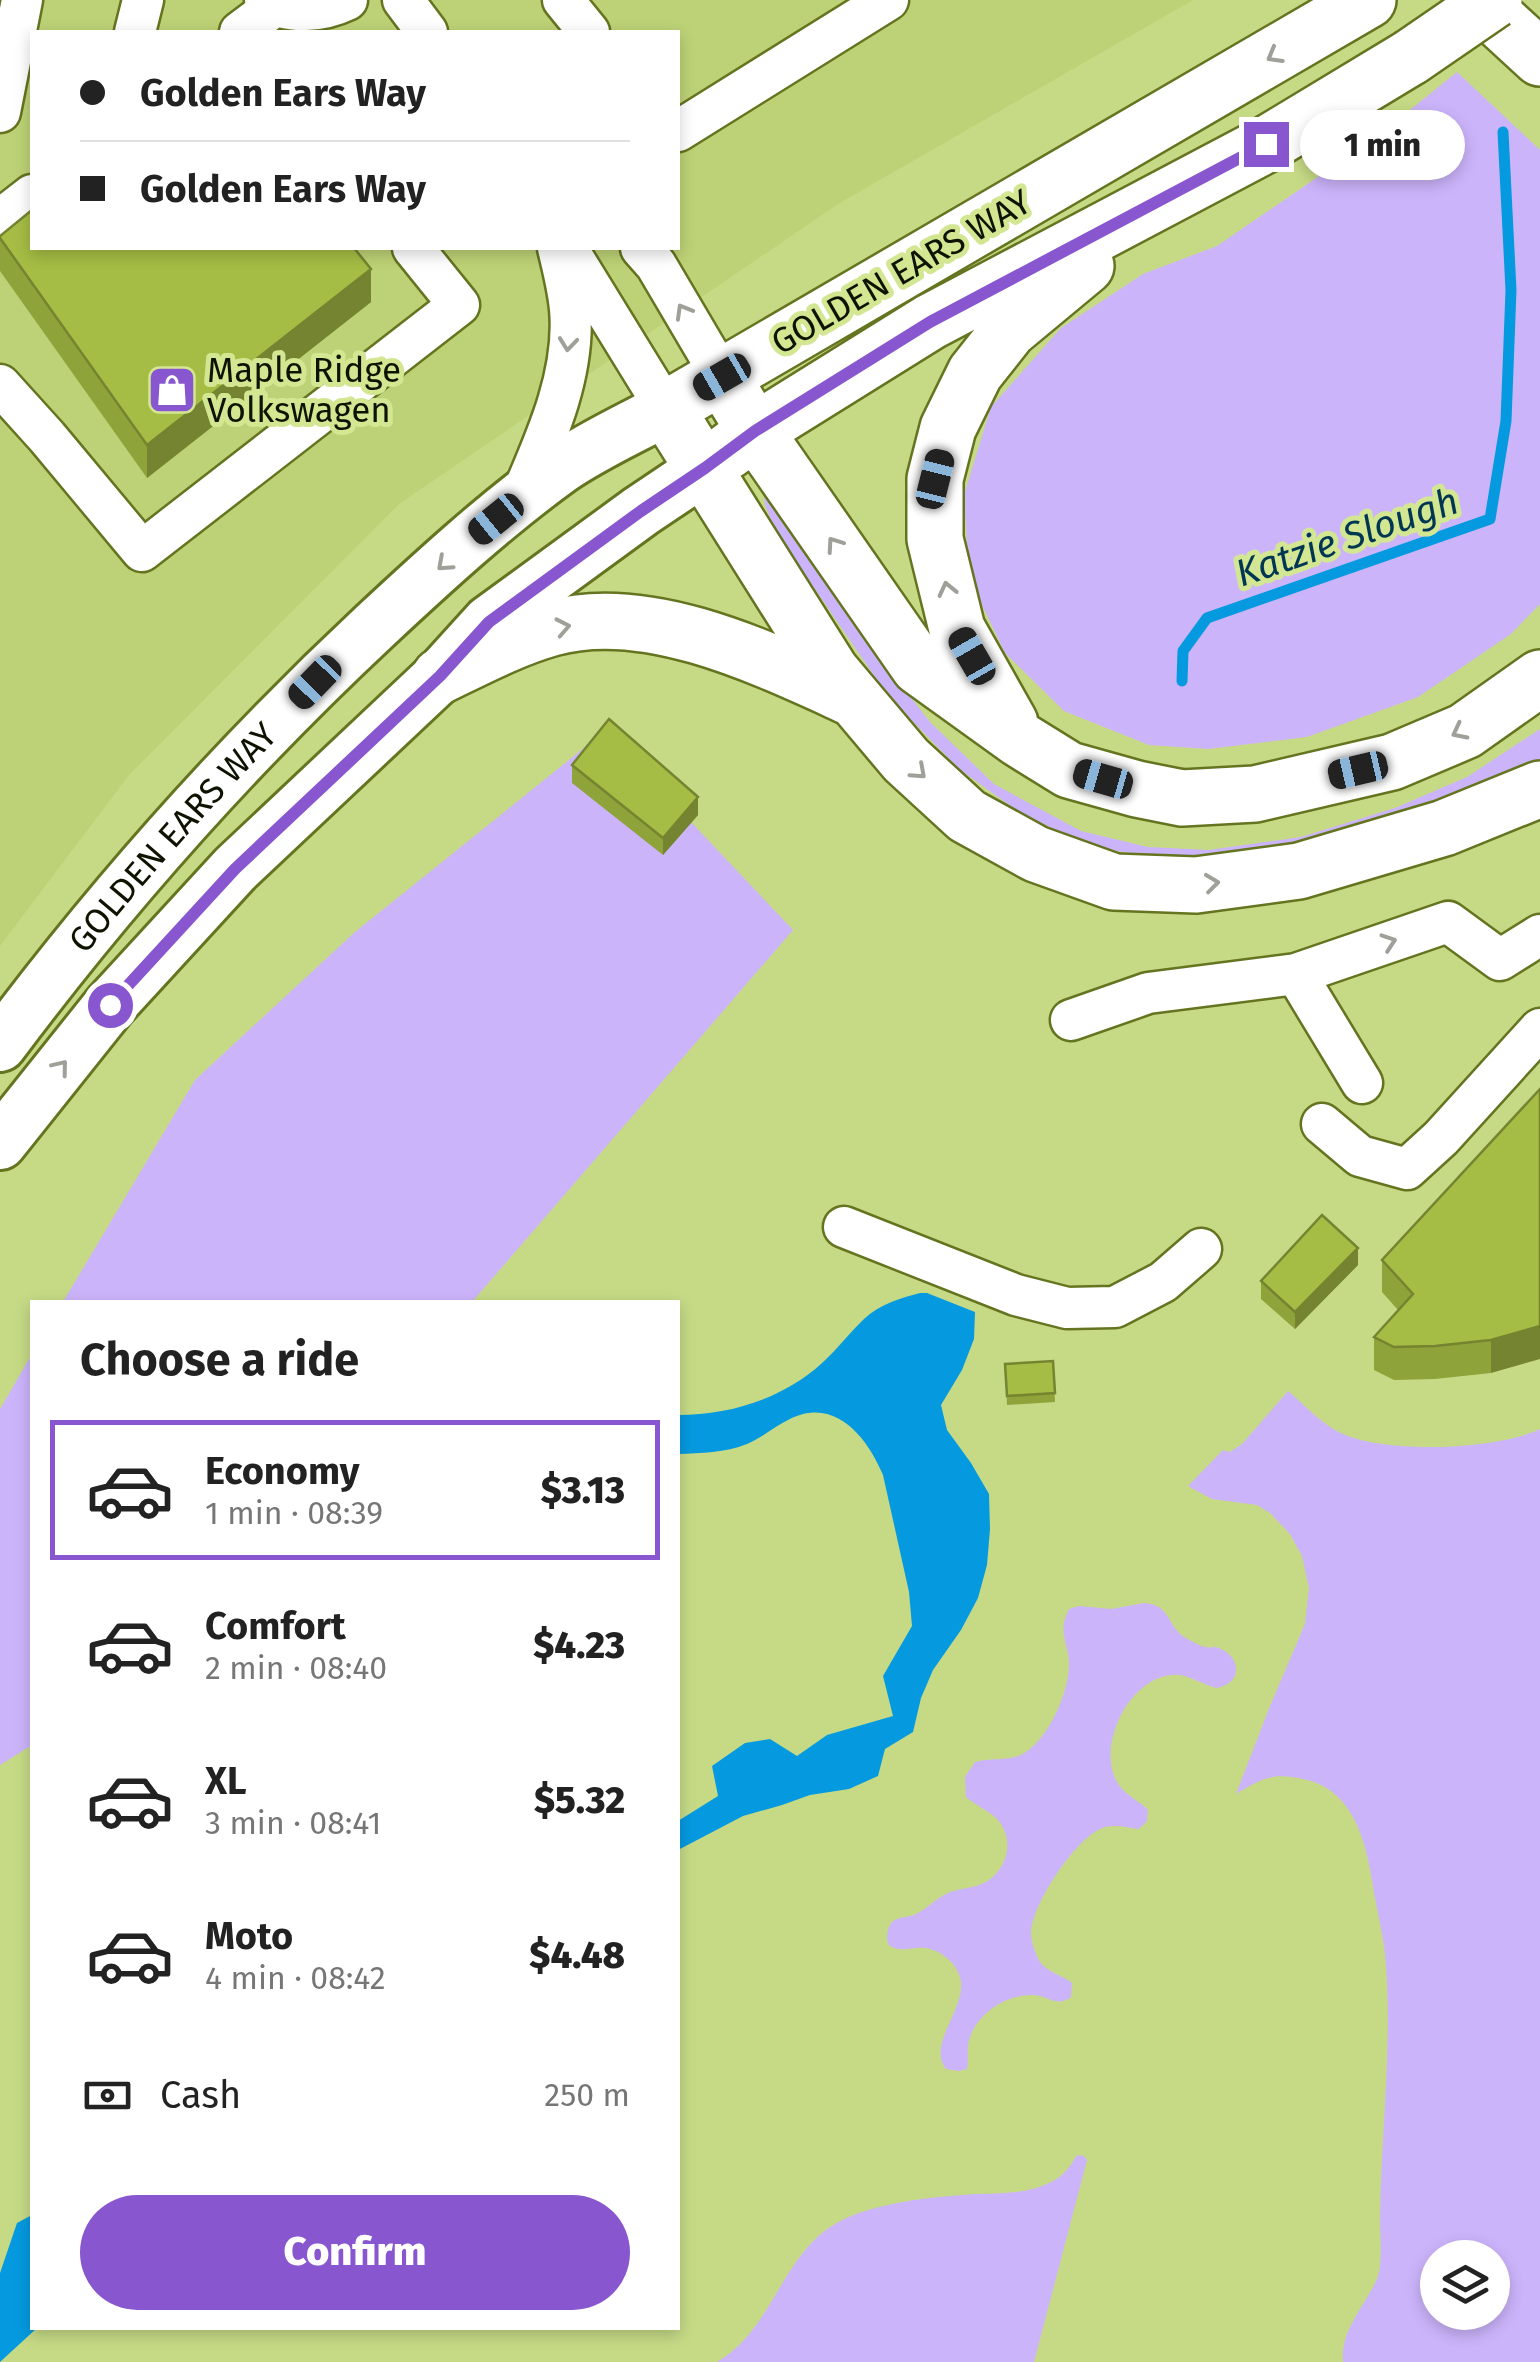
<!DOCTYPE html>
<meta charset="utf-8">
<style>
body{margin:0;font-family:"Fira Sans",sans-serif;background:#f6f6f6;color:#222;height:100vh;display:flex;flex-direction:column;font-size:38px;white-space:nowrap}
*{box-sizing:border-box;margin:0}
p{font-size:32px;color:#767676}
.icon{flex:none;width:55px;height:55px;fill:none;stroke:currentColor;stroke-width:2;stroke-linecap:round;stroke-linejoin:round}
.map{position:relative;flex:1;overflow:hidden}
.drawer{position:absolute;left:30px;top:1300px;width:650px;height:1030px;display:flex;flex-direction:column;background:#fff;border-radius:0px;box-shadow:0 5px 15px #0003}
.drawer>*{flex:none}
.hud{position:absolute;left:30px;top:30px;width:650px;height:220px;border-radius:0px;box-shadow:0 5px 15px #0003;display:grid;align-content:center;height:220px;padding:0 50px;background:#fff}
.tools{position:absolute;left:1420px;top:2240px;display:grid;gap:20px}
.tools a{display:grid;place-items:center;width:90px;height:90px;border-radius:50%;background:#fff;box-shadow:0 5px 15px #0003;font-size:50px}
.end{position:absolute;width:45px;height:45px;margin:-22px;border:12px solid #8856cf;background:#fff;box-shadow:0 0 0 5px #fff}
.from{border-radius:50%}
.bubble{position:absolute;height:70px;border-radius:35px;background:#fff;box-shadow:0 5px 15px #0003;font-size:32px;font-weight:800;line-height:70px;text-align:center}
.car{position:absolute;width:30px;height:60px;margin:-30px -15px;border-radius:12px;box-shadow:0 0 8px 2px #0007;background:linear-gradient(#222 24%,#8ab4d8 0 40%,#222 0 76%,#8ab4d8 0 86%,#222 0)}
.hud b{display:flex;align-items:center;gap:35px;height:95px;font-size:38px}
.hud b+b{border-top:2px solid #e0e0e0}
.hud i{width:25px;height:25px;background:#222}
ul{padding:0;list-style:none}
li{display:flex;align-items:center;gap:30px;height:140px;margin:0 20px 15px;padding:0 30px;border:5px solid transparent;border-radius:0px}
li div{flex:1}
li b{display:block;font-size:38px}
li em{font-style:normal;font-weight:800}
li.active{border-color:#8856cf}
li>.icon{width:90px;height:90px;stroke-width:1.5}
h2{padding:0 50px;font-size:45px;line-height:120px}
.pay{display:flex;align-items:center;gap:25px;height:110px;padding:0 50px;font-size:38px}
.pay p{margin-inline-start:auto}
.primary-button{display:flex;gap:20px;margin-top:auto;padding:20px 50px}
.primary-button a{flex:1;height:115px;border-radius:60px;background:#8856cf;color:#fff;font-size:40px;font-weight:800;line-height:115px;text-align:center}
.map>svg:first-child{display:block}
</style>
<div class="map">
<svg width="1540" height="2362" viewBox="0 0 1540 2362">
<rect width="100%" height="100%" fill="#c6da86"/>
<!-- built -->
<path fill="#bdd276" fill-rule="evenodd" d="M0 0H1193L838 204 399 504 129 775 0 946ZM32 32H678V248H32Z"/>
<!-- green -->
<path fill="#ccb4fb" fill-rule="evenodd" d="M1457 72 1540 150V604L1511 634 1418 697 1307 737 1208 749 1149 745 1064 711 1005 653 969 578 964 495 991 407 1061 328 1143 274 1217 246 1379 135Z
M762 480 889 669 930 722 994 784 1081 831 1148 847 1209 850 1301 837 1395 808 1467 777 1540 729V764L1385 823 1242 858 1176 859 1116 851 1066 835 1019 812 959 769 888 696 776 532 765 505Z
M605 731 793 930 472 1302H63L195 1080 355 932Z
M32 1354V1745L0 1765V1409Z
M1288 1391C1305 1405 1322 1425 1343 1434 1387 1454 1496 1450 1540 1429V2362H1343C1340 2330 1365 2306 1377 2279 1383 2265 1380 2234 1380 2218 1381 2134 1392 2050 1386 1966 1385 1943 1379 1920 1375 1898 1368 1853 1359 1793 1307 1780 1274 1772 1264 1777 1236 1794L1270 1706 1305 1624 1309 1588 1302 1556 1290 1534 1270 1513 1257 1505 1212 1499 1188 1486 1223 1450 1230 1452 1242 1444ZM1438 2258H1492V2312H1438Z
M1144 1603C1171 1605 1166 1624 1184 1637 1190 1640 1199 1646 1206 1647 1216 1649 1211 1644 1221 1649 1231 1653 1239 1664 1235 1675 1232 1683 1225 1686 1217 1688 1204 1685 1192 1677 1180 1675 1133 1671 1098 1740 1115 1778 1122 1794 1137 1799 1148 1810L1147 1821 1139 1829C1127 1828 1112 1823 1100 1829 1074 1841 1033 1903 1031 1932 1031 1941 1035 1954 1040 1962 1048 1973 1063 1975 1072 1983L1071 1997C1057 2008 1049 1996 1034 1995 1007 1994 979 2012 970 2037 966 2047 969 2058 967 2069L959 2071 946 2069C927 2045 964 2011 961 1982 959 1965 942 1950 925 1948 913 1946 886 1957 887 1936 887 1932 889 1925 892 1922 898 1917 907 1917 914 1915 926 1910 935 1899 946 1894 956 1889 966 1889 976 1886 1005 1878 1018 1842 997 1819 988 1810 975 1805 966 1797L965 1777 975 1762C990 1758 1006 1761 1021 1755 1049 1741 1074 1684 1068 1654 1064 1636 1060 1626 1069 1609L1079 1606 1111 1609Z
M1077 2155 1084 2156 1087 2160 1034 2362H717C772 2331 781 2256 835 2224 872 2202 933 2197 976 2194 1003 2193 1034 2194 1058 2178 1066 2172 1072 2164 1077 2155Z"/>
<!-- water -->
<path fill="#059ae0" d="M920 1293H927L975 1312 974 1339 962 1370 941 1405 947 1430 971 1463 989 1494 990 1529 987 1565 978 1598 961 1630 933 1670 921 1698 913 1732 885 1749 878 1776 849 1789 810 1795 782 1805 743 1816 678 1850V1821L718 1796 712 1766 745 1743 770 1739 797 1756 827 1735 893 1716 883 1676 912 1626 909 1592 883 1475C870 1444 843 1404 803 1414 783 1419 766 1436 747 1444 725 1453 701 1453 678 1454V1415C729 1415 782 1399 821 1364 837 1350 849 1333 864 1319 880 1304 901 1298 920 1293Z
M32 2215V2328H37L0 2362V2273L17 2223Z"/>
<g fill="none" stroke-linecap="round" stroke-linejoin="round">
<!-- stream -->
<path stroke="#059ae0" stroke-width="11" d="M1182 681 1183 651 1207 618 1490 519 1506 421 1511 290 1503 132"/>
<!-- minor casing -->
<g stroke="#64741f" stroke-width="45">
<path id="minor" d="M265 0C289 15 322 12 347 0
M403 0 427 32
M563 0 589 32
M135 32 143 0
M240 32 276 5
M0 112 22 0
M678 131 888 0
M0 220 32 195
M567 248 666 409
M641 248 656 265 722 377
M0 385 47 437 142 551 459 305 413 248
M520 499C545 441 576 374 570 309 568 288 563 268 558 248
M1296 974 1362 1083
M1071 1020 1148 993 1296 974 1448 922 1500 960 1540 935
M1322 1124 1360 1156 1407 1169 1441 1138 1540 1029
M844 1227 1016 1295 1067 1308 1115 1307 1163 1282 1201 1249"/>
</g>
<!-- major casing -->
<g stroke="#64741f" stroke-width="58">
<g id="major">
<path id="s1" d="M0 1045C113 894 238 754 375 626 434 571 495 515 560 468 593 445 632 428 666 409"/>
<path d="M0 1143 110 1005 235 869 440 676 489 622 641 511 705 468"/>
</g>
</g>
<!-- highway casing -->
<g stroke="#64741f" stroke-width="60">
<path id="highway" d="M1368 0 666 409 831 671 906 760 967 816 1036 854 1114 882 1196 885 1299 871 1444 828 1540 789
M1477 0 1540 58
M722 377 755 431 919 667 1019 739 1069 770 1137 789 1182 798 1255 794 1392 762 1465 731 1540 678
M727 452 755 431 930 322 1267 144 1411 57
M440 676C477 658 513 639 552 628 648 601 766 659 852 698
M1010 723 957 629 935 539V479L948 428 975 373 1009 330 1086 266"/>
</g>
<!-- minor -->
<use href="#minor" stroke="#fff" stroke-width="40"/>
<!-- major -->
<use href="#major" stroke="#fff" stroke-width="52"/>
<!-- highway -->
<use href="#highway" stroke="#fff" stroke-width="55"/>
<!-- highway-bridge casing -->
<g stroke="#64741f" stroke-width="60" stroke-linecap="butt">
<path id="highway-bridge" d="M1411 57 1494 0"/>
</g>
<!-- highway-bridge -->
<use href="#highway-bridge" stroke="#fff" stroke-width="55"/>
</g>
<!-- wall -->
<path fill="#8ea33a" d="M0 236 371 302 147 478 0 271Z
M572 765 698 815 663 855 572 783Z
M1540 1089 1491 1373 1435 1379 1394 1380 1374 1370V1337L1398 1310 1382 1292V1260Z
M1358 1265 1295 1329 1261 1299V1281Z
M1053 1361 1055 1402 1007 1405 1005 1364Z"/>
<!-- shaded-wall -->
<path fill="#748430" d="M371 269V302L147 478V445Z
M698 797V815L663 855V838Z
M1358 1248V1265L1295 1329V1312Z
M1540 1326V1359L1491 1373V1340Z"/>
<!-- building -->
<path fill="#a5bd44" stroke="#748430" stroke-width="2.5" d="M32 210V248H354L371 269 147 445 0 238V236Z
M609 719 698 797 663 838 572 765Z
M1540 1089V1326L1491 1340 1435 1346 1394 1347 1374 1337 1413 1294 1382 1260Z
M1322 1215 1358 1248 1295 1312 1261 1281Z
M1053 1361 1055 1393 1007 1396 1005 1364Z"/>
<!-- one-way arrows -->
<defs><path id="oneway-chevron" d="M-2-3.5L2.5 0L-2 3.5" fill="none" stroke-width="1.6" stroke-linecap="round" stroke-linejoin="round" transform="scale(2.5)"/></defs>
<g stroke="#9fa199">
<use href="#oneway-chevron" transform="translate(1274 56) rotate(150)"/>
<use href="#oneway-chevron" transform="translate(683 311) rotate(-120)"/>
<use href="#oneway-chevron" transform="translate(568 344) rotate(96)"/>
<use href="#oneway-chevron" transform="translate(834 544) rotate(-125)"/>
<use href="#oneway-chevron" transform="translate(444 564) rotate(138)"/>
<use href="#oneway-chevron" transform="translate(947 589) rotate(-103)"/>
<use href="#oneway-chevron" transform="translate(563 627) rotate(-11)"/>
<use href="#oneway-chevron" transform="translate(1459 732) rotate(153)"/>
<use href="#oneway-chevron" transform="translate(919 772) rotate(42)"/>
<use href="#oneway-chevron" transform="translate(1212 883) rotate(-7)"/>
<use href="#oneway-chevron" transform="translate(1389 942) rotate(-19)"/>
<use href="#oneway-chevron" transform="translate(61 1067) rotate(-51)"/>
</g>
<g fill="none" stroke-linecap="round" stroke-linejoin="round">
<!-- route -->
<path stroke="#8856cf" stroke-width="12" d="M110 1005 235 869 440 676 489 622 641 511 705 468 755 431 930 322 1266 144"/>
</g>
<!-- icons -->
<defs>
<g id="shop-square" transform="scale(2.5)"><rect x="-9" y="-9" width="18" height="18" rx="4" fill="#8856cf" stroke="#d3e793"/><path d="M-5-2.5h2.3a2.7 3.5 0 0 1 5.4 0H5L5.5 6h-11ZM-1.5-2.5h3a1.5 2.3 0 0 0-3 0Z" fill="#fff"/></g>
</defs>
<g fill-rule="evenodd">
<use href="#shop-square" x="172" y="390"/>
</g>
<g text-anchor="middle" stroke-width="10" stroke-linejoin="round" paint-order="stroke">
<!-- street labels -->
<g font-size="35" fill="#0e1300" stroke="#d3e793">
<text transform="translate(901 272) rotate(-30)" y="12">GOLDEN EARS WAY</text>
<text dy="12" stroke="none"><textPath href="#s1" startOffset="270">GOLDEN EARS WAY</textPath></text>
</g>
<!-- poi labels -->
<g font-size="35" fill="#0e1300" stroke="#d3e793" text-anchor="start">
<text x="207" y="382">Maple Ridge<tspan x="207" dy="40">Volkswagen</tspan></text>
</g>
<!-- water labels -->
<g font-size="38" font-style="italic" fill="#013652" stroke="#d3e793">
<text transform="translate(1347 537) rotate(-19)" y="13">Katzie Slough</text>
</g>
</g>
</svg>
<div class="tools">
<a><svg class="icon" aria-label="layers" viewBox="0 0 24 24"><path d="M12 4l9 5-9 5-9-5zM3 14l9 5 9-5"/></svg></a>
</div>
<i class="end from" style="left:110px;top:1005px"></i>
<i class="end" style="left:1266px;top:144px"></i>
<div class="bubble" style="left:1300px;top:110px;width:165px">1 min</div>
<i class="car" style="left:722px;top:377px;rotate:240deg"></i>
<i class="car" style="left:935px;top:479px;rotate:14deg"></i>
<i class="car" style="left:496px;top:519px;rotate:231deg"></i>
<i class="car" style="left:972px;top:656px;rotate:330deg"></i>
<i class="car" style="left:315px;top:682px;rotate:224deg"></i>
<i class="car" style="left:1358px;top:770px;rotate:257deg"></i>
<i class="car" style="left:1103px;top:779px;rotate:286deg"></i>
<div class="hud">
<b><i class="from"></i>Golden Ears Way</b>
<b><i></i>Golden Ears Way</b>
</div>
<section class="drawer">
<h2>Choose a ride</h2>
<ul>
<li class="active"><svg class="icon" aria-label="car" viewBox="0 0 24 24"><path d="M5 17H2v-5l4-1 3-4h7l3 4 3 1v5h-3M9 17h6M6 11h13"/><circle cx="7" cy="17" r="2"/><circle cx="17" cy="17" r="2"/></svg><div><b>Economy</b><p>1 min · 08:39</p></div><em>$3.13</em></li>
<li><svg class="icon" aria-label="car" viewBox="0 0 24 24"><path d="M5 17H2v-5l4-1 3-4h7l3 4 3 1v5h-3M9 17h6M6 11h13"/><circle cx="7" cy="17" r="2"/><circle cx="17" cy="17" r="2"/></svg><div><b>Comfort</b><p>2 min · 08:40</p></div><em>$4.23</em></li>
<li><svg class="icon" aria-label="car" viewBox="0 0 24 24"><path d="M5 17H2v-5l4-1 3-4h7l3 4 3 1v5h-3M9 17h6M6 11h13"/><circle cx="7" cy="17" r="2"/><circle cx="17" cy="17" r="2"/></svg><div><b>XL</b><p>3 min · 08:41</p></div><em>$5.32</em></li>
<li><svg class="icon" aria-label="car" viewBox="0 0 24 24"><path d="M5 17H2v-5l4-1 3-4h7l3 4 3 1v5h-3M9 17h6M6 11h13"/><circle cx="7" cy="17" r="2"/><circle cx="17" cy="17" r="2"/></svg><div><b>Moto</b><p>4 min · 08:42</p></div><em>$4.48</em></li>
</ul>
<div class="pay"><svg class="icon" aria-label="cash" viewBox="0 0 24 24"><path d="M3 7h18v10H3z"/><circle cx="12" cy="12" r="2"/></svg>Cash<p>250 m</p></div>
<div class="primary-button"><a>Confirm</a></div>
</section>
</div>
